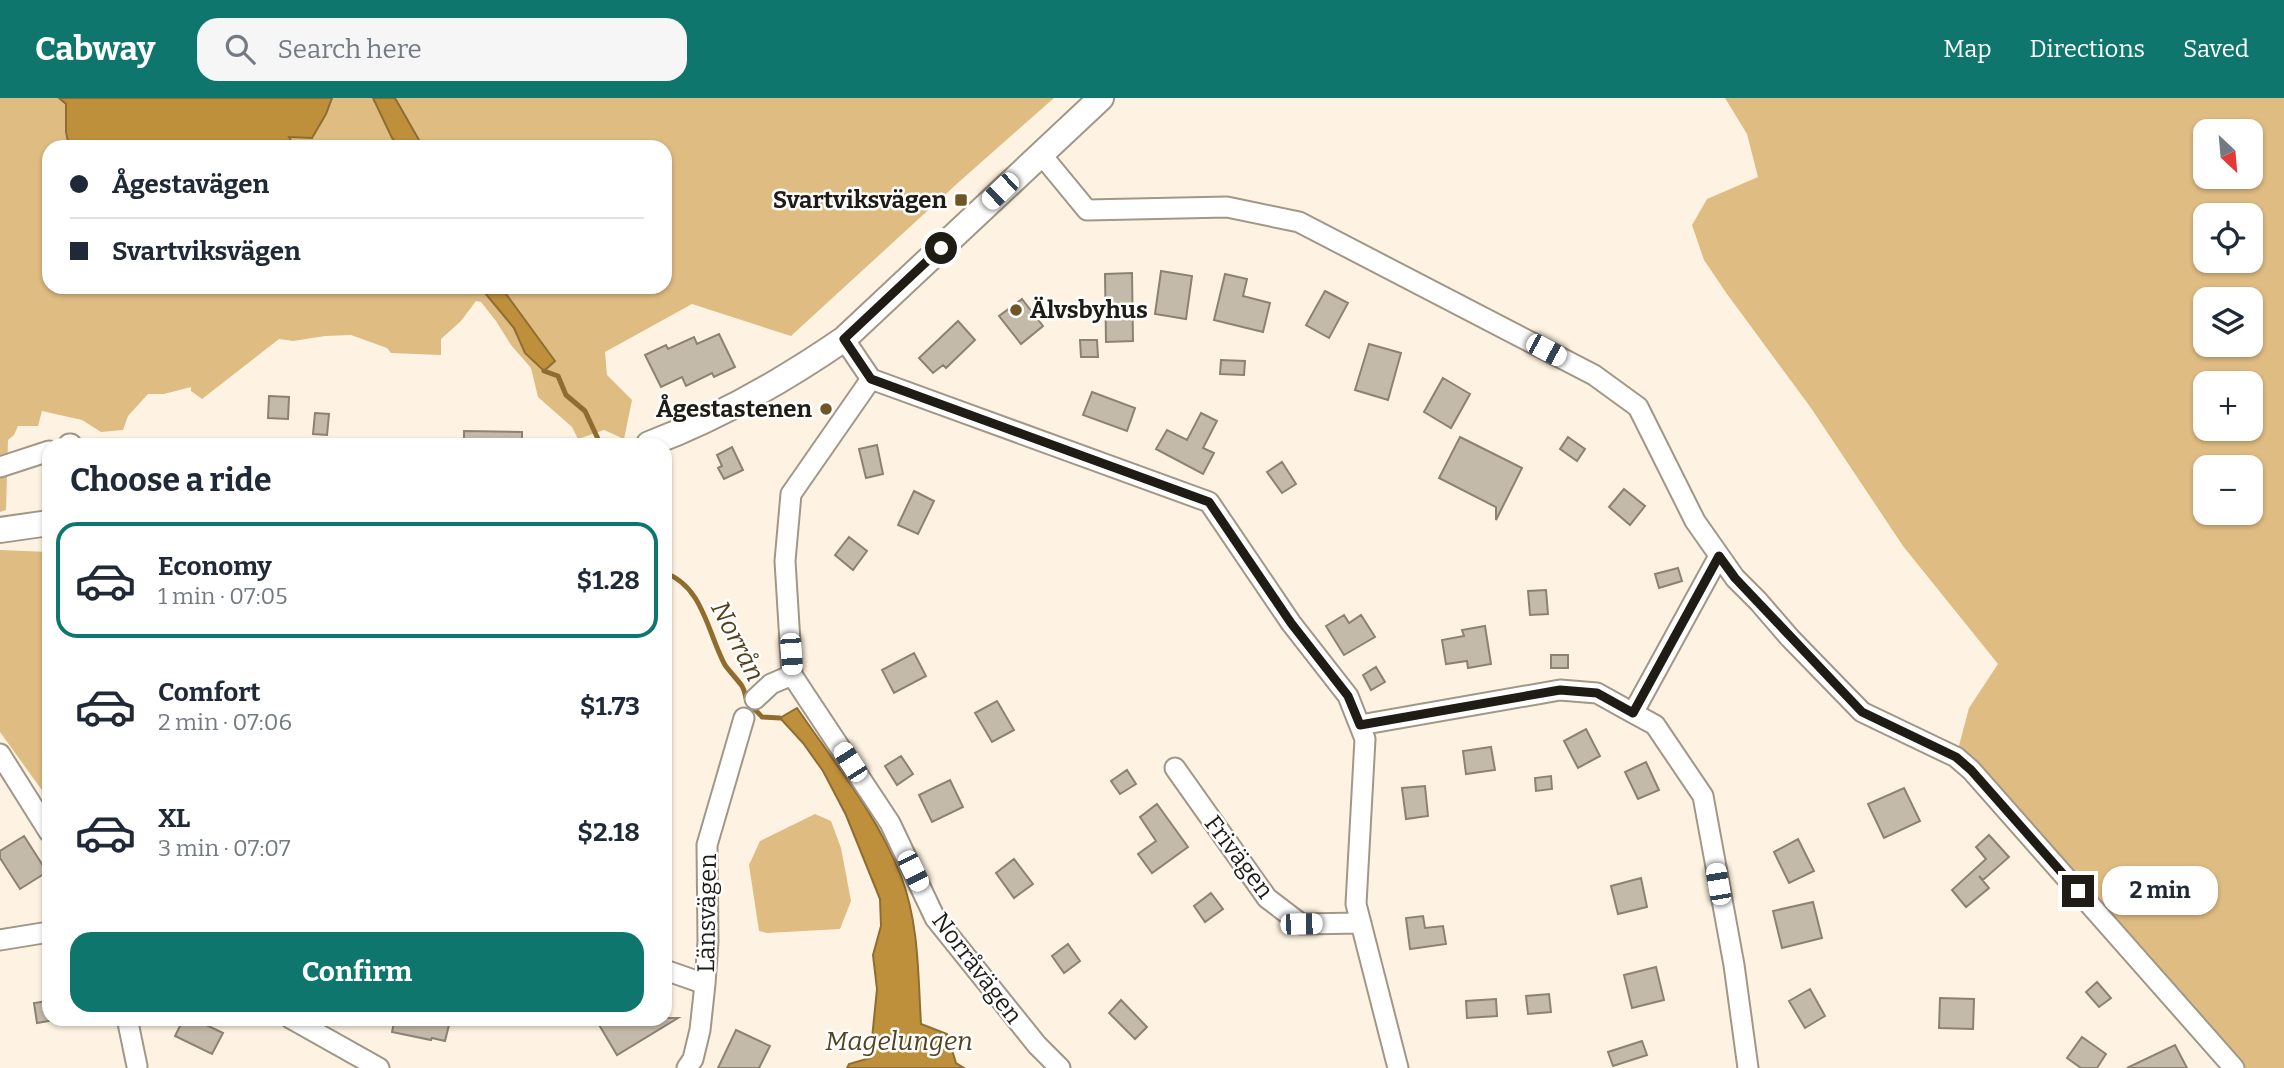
<!DOCTYPE html>
<meta charset="utf-8">
<style>
body{margin:0;font-family:Bitter,serif;background:#f6f6f7;color:#1f2937;height:100vh;display:flex;flex-direction:column;font-size:26px;white-space:nowrap}
*{box-sizing:border-box;margin:0}
p{font-size:23px;color:#747a83}
.icon{flex:none;width:38px;height:38px;fill:none;stroke:currentColor;stroke-width:2;stroke-linecap:round;stroke-linejoin:round}
.map{position:relative;flex:1;overflow:hidden}
.panel{position:absolute;left:42px;top:340px;width:630px;height:588px;display:flex;flex-direction:column;background:#fff;border-radius:21px;box-shadow:0 2px 5px #0004}
.panel>*{flex:none}
.top-card{position:absolute;left:42px;top:42px;width:630px;height:154px;border-radius:21px;box-shadow:0 2px 5px #0004;display:grid;align-content:center;height:154px;padding:0 28px;background:#fff}
.needle{width:46px;rotate:154deg}
.tools{position:absolute;left:2193px;top:21px;display:grid;gap:14px}
.tools a{display:grid;place-items:center;width:70px;height:70px;border-radius:14px;background:#fff;box-shadow:0 2px 5px #0004;font-size:35px}
.end{position:absolute;width:32px;height:32px;margin:-16px;border:9px solid #1f1c16;background:#fff;box-shadow:0 0 0 4px #fff}
.from{border-radius:50%}
.bubble{position:absolute;height:49px;border-radius:21px;background:#fff;box-shadow:0 2px 5px #0004;font-size:23px;font-weight:700;line-height:49px;text-align:center}
.car{position:absolute;width:21px;height:42px;margin:-21px -10px;border-radius:9px;box-shadow:0 0 5px 2px #0007;background:linear-gradient(#fff 24%,#345 0 40%,#fff 0 76%,#345 0 86%,#fff 0)}
.top-card b{display:flex;align-items:center;gap:24px;height:66px;font-size:26px}
.top-card b+b{border-top:2px solid #e0e1e3}
.top-card i{width:18px;height:18px;background:#1f2937}
ul{padding:0;list-style:none}
li{display:flex;align-items:center;gap:21px;height:116px;margin:0 14px 10px;padding:0 14px;border:4px solid transparent;border-radius:21px}
li div{flex:1}
li b{display:block;font-size:26px}
li em{font-style:normal;font-weight:700}
li.on{border-color:#0f766e}
li>.icon{width:63px;height:63px;stroke-width:1.5}
h2{padding:0 28px;font-size:32px;line-height:84px}
.cta{display:flex;gap:14px;margin-top:auto;padding:14px 28px}
.cta a{flex:1;height:80px;border-radius:21px;background:#0f766e;color:#fff;font-size:28px;font-weight:700;line-height:80px;text-align:center}
header{display:flex;align-items:center;gap:42px;box-sizing:border-box;height:98px;padding:0 35px;background:#0f766e;color:#fff}
header strong{font-size:33px}
nav{display:flex;gap:38px;margin-inline-start:auto;font-size:24px}
.search{width:490px;height:63px;background:#f6f6f7;display:flex;align-items:center;gap:18px;box-sizing:border-box;padding:0 24px;border-radius:21px;color:#747a83;font-size:26px}
.map>svg:first-child{display:block}
</style>
<header>
<strong>Cabway</strong>
<div class="search"><svg class="icon" aria-label="search" viewBox="0 0 24 24"><circle cx="10" cy="10" r="6"/><path d="M15 15l6 6"/></svg>Search here</div>
<nav><a>Map</a><a>Directions</a><a>Saved</a></nav>
</header>
<div class="map">
<svg width="2284" height="970" viewBox="0 0 2284 970">
<rect width="100%" height="100%" fill="#fef3e2"/>
<!-- green -->
<path fill="#dfbc82" fill-rule="evenodd" d="M0 0H1054L960 83 791 238 692 206 605 254 607 277 632 302 624 341 604 332 578 341 572 329 538 299 531 270 511 247 496 223 481 204 476 203 461 223 441 241V257L391 255 387 250 351 237 325 238 293 243 279 241 202 301 191 293V289L164 296H148L128 318 123 332 101 334 82 322 42 313 38 328H18L14 337 8 342 6 412 0 414ZM49 49H665V189H501L554 262 525 255 514 230 483 193 485 189H49Z
M1725 0H2284V970H2234L1956 659 1969 610 1998 566 1903 448 1811 310 1727 196 1704 162 1692 127 1707 101 1758 79 1747 36ZM2205 33H2250V79H2205ZM2205 117H2250V163H2205ZM2205 201H2250V247H2205ZM2205 285H2250V331H2205ZM2205 369H2250V415H2205Z
M0 452 49 454V702L0 634Z
M815 716 831 723 841 750 851 803 840 831 767 835 759 833 749 767 760 743Z"/>
<!-- water -->
<path fill="#bf903c" stroke="#8f6d31" stroke-width="2" d="M59 0H332L326 16 312 40 289 39 294 49H69L66 34V6Z
M373 0H395L423 49H400L392 40Z
M480 189H501L555 263 544 273 525 255 514 230Z
M797 610C833 663 878 718 901 778 919 825 918 877 921 926L947 936 956 965 964 970H847L849 966 870 960 877 891 873 857 881 828 880 801 846 717 823 673 803 645 780 620Z"/>
<g fill="none" stroke-linecap="round" stroke-linejoin="round">
<!-- stream -->
<path stroke="#8f6d31" stroke-width="5" d="M544 273 558 278 566 297 585 313 599 343
M665 475C703 488 708 536 725 567 730 574 737 581 742 588 745 593 745 598 747 603 751 609 758 614 762 619L780 620"/>
</g>
<!-- building -->
<path fill="#c4baaa" stroke="#8c8273" stroke-width="2" d="M1161 173 1192 178 1186 221 1155 216Z
M1132 175 1133 243 1106 244 1105 176Z
M1225 176 1247 181 1243 198 1270 205 1263 234 1214 222Z
M1325 193 1348 205 1329 240 1306 227Z
M1022 201 1043 228 1021 246 999 218Z
M958 223 975 242 946 270 943 267 933 275 919 260Z
M719 236 735 269 714 279 712 275 686 288 682 279 661 289 645 257 666 247 668 251 694 239 697 246Z
M1080 242H1097L1098 259H1081Z
M1369 246 1401 255 1388 302 1355 292Z
M1221 262 1245 263 1244 277 1220 276Z
M1443 280 1470 296 1451 330 1424 314Z
M1092 294 1135 310 1127 333 1083 317Z
M269 298 289 299 288 321 268 320Z
M315 315 329 316 327 337 313 336Z
M1201 315 1217 323 1203 350 1214 355 1203 376 1156 351 1167 332 1187 342Z
M464 333 522 334V346H464Z
M1460 339 1522 370 1496 422V409L1439 380Z
M1568 339 1585 351 1577 363 1560 351Z
M877 347 883 376 866 380 859 351Z
M732 349 743 372 724 381 718 370 722 368 717 357Z
M1282 364 1296 386 1282 395 1267 374Z
M1624 391 1645 408 1630 427 1609 409Z
M914 393 934 403 918 436 898 427Z
M849 439 867 453 853 472 835 457Z
M1678 470 1682 483 1659 490 1655 476Z
M1546 492 1548 516 1530 517 1528 493Z
M1344 517 1349 525 1361 517 1375 539 1344 557 1326 528Z
M1485 528 1491 566 1468 570 1467 563 1446 566 1442 542 1464 538 1462 532Z
M914 555 926 578 894 595 882 572Z
M1551 557H1568V570H1551Z
M1376 569 1385 584 1371 592 1363 577Z
M997 603 1014 632 992 644 975 615Z
M1586 631 1600 658 1578 670 1564 643Z
M1491 649 1495 672 1466 676 1463 653Z
M901 658 913 676 897 687 885 668Z
M1646 664 1659 692 1638 701 1625 674Z
M1127 672 1136 686 1120 696 1111 683Z
M1551 678 1552 691 1536 693 1535 680Z
M950 682 963 709 932 724 919 697Z
M1425 688 1428 718 1406 721 1402 690Z
M1904 690 1920 723 1884 740 1868 706Z
M1157 706 1188 749 1152 775 1138 756 1156 743 1140 719Z
M1989 737 2009 759 1983 782 1979 778 1989 790 1966 809 1952 792 1986 761 1976 749Z
M24 738 47 774 20 791 0 760V753Z
M1798 741 1814 773 1789 785 1774 754Z
M1014 761 1033 786 1014 800 996 775Z
M1641 780 1647 809 1618 816 1611 788Z
M1211 795 1223 811 1205 824 1194 808Z
M1813 804 1822 840 1782 850 1773 813Z
M1423 818 1425 830 1443 828 1446 846 1410 851 1406 820Z
M1068 846 1080 863 1064 875 1052 858Z
M1656 869 1664 902 1632 910 1624 877Z
M2097 884 2111 900 2099 909 2086 894Z
M1810 891 1825 918 1805 930 1789 903Z
M1549 896 1551 914 1528 916 1526 898Z
M1940 900 1974 901 1973 931 1939 930Z
M1496 901 1497 918 1467 920 1466 903Z
M1121 902 1147 929 1135 941 1109 915Z
M49 903V923L37 925 34 905Z
M184 920H192L223 935 212 956 175 938Z
M395 920H436L435 924 449 927 445 943 432 940 431 942 392 934Z
M595 920H678L617 957Z
M736 932 770 948 759 970H718Z
M2082 939 2106 956 2097 970H2081L2067 960Z
M1642 943 1647 957 1613 968 1608 954Z
M2175 947 2187 970H2127Z"/>
<g fill="none" stroke-linecap="round" stroke-linejoin="round">
<!-- minor casing -->
<g stroke="#a19787" stroke-width="23">
<path id="minor" d="M1040 55 1087 112 1227 109 1299 124 1594 277 1638 309 1695 423 1735 480 1758 503 1790 540 1862 614 1956 659 1971 672 2234 970
M844 241 871 281
M871 281 1209 404 1291 525 1348 598 1365 641 1356 806 1398 970
M871 281 791 396 785 463 792 577 890 725 935 820 1037 947 1060 970
M69 346H71
M0 369 49 353
M1719 458 1633 615 1655 627 1703 698 1734 867 1748 970
M755 601 771 586 792 577
M1360 627 1560 592 1597 595 1633 615
M0 656 49 734
M1175 670 1267 800 1301 826 1361 825
M0 842 49 834
M665 872 705 886
M127 920 137 968
M290 920 379 970
M687 970 693 961 700 932 705 886 708 843 707 747 744 620"/>
</g>
<!-- major casing -->
<g stroke="#a19787" stroke-width="28">
<path id="major" d="M649 346C718 320 783 283 844 241L1101 0
M0 432 49 425"/>
</g>
<!-- minor -->
<use href="#minor" stroke="#fff" stroke-width="19"/>
<!-- major -->
<use href="#major" stroke="#fff" stroke-width="24"/>
</g>
<g fill="none" stroke-linecap="round" stroke-linejoin="round">
<!-- route -->
<path stroke="#1f1c16" stroke-width="9" d="M941 150 844 241 871 281 1209 404 1291 525 1348 598 1360 627 1560 592 1597 595 1633 615 1719 458 1735 480 1862 614 1956 659 1971 672 2078 793"/>
</g>
<!-- markers -->
<g fill="#705527" stroke="#fff" stroke-width="2.5">
<rect x="954" y="95" width="14" height="14" rx="3.5"/>
<circle cx="1016" cy="212" r="7"/>
<circle cx="826" cy="311" r="7"/>
</g>
<g text-anchor="middle" stroke-width="5" stroke-linejoin="round" paint-order="stroke">
<!-- poi labels -->
<g font-size="24" font-weight="bold" fill="#1f1c16" stroke="#fff" text-anchor="end">
<text x="947" y="110">Svartviksvägen</text>
<text x="1030" y="220" text-anchor="start">Älvsbyhus</text>
<text x="812" y="319">Ågestastenen</text>
</g>
<!-- street labels -->
<g font-size="24" fill="#1f1c16" stroke="#fff">
<text transform="translate(1239 759) rotate(53)" y="8">Frivägen</text>
<text transform="translate(707 815) rotate(-89)" y="8">Länsvägen</text>
<text transform="translate(977 870) rotate(53)" y="8">Norråvägen</text>
</g>
<!-- water labels -->
<g font-size="26" font-style="italic" fill="#54401d" stroke="#fff">
<text transform="translate(738 543) rotate(63)" y="9">Norrån</text>
<text x="899" y="952">Magelungen</text>
</g>
</g>
</svg>
<div class="tools">
<a><svg class="needle" viewBox="-14 -14 28 28"><path d="M0-13l5 13h-10z" fill="#e53935"/><path d="M0 13l5-13h-10z" fill="#747a83"/></svg></a>
<a><svg class="icon" aria-label="locate" viewBox="0 0 24 24"><circle cx="12" cy="12" r="6"/><path d="M12 2v4M12 18v4M2 12h4M18 12h4"/></svg></a>
<a><svg class="icon" aria-label="layers" viewBox="0 0 24 24"><path d="M12 4l9 5-9 5-9-5zM3 14l9 5 9-5"/></svg></a>
<a>+</a>
<a>−</a>
</div>
<i class="end from" style="left:941px;top:150px"></i>
<i class="end" style="left:2078px;top:793px"></i>
<div class="bubble" style="left:2102px;top:768px;width:116px">2 min</div>
<i class="car" style="left:1000px;top:93px;rotate:226deg"></i>
<i class="car" style="left:1546px;top:252px;rotate:118deg"></i>
<i class="car" style="left:791px;top:556px;rotate:176deg"></i>
<i class="car" style="left:850px;top:664px;rotate:327deg"></i>
<i class="car" style="left:913px;top:773px;rotate:154deg"></i>
<i class="car" style="left:1718px;top:786px;rotate:350deg"></i>
<i class="car" style="left:1301px;top:826px;rotate:89deg"></i>
<div class="top-card">
<b><i class="from"></i>Ågestavägen</b>
<b><i></i>Svartviksvägen</b>
</div>
<section class="panel">
<h2>Choose a ride</h2>
<ul>
<li class="on"><svg class="icon" aria-label="car" viewBox="0 0 24 24"><path d="M5 17H2v-5l4-1 3-4h7l3 4 3 1v5h-3M9 17h6M6 11h13"/><circle cx="7" cy="17" r="2"/><circle cx="17" cy="17" r="2"/></svg><div><b>Economy</b><p>1 min · 07:05</p></div><em>$1.28</em></li>
<li><svg class="icon" aria-label="car" viewBox="0 0 24 24"><path d="M5 17H2v-5l4-1 3-4h7l3 4 3 1v5h-3M9 17h6M6 11h13"/><circle cx="7" cy="17" r="2"/><circle cx="17" cy="17" r="2"/></svg><div><b>Comfort</b><p>2 min · 07:06</p></div><em>$1.73</em></li>
<li><svg class="icon" aria-label="car" viewBox="0 0 24 24"><path d="M5 17H2v-5l4-1 3-4h7l3 4 3 1v5h-3M9 17h6M6 11h13"/><circle cx="7" cy="17" r="2"/><circle cx="17" cy="17" r="2"/></svg><div><b>XL</b><p>3 min · 07:07</p></div><em>$2.18</em></li>
</ul>
<div class="cta"><a>Confirm</a></div>
</section>
</div>
